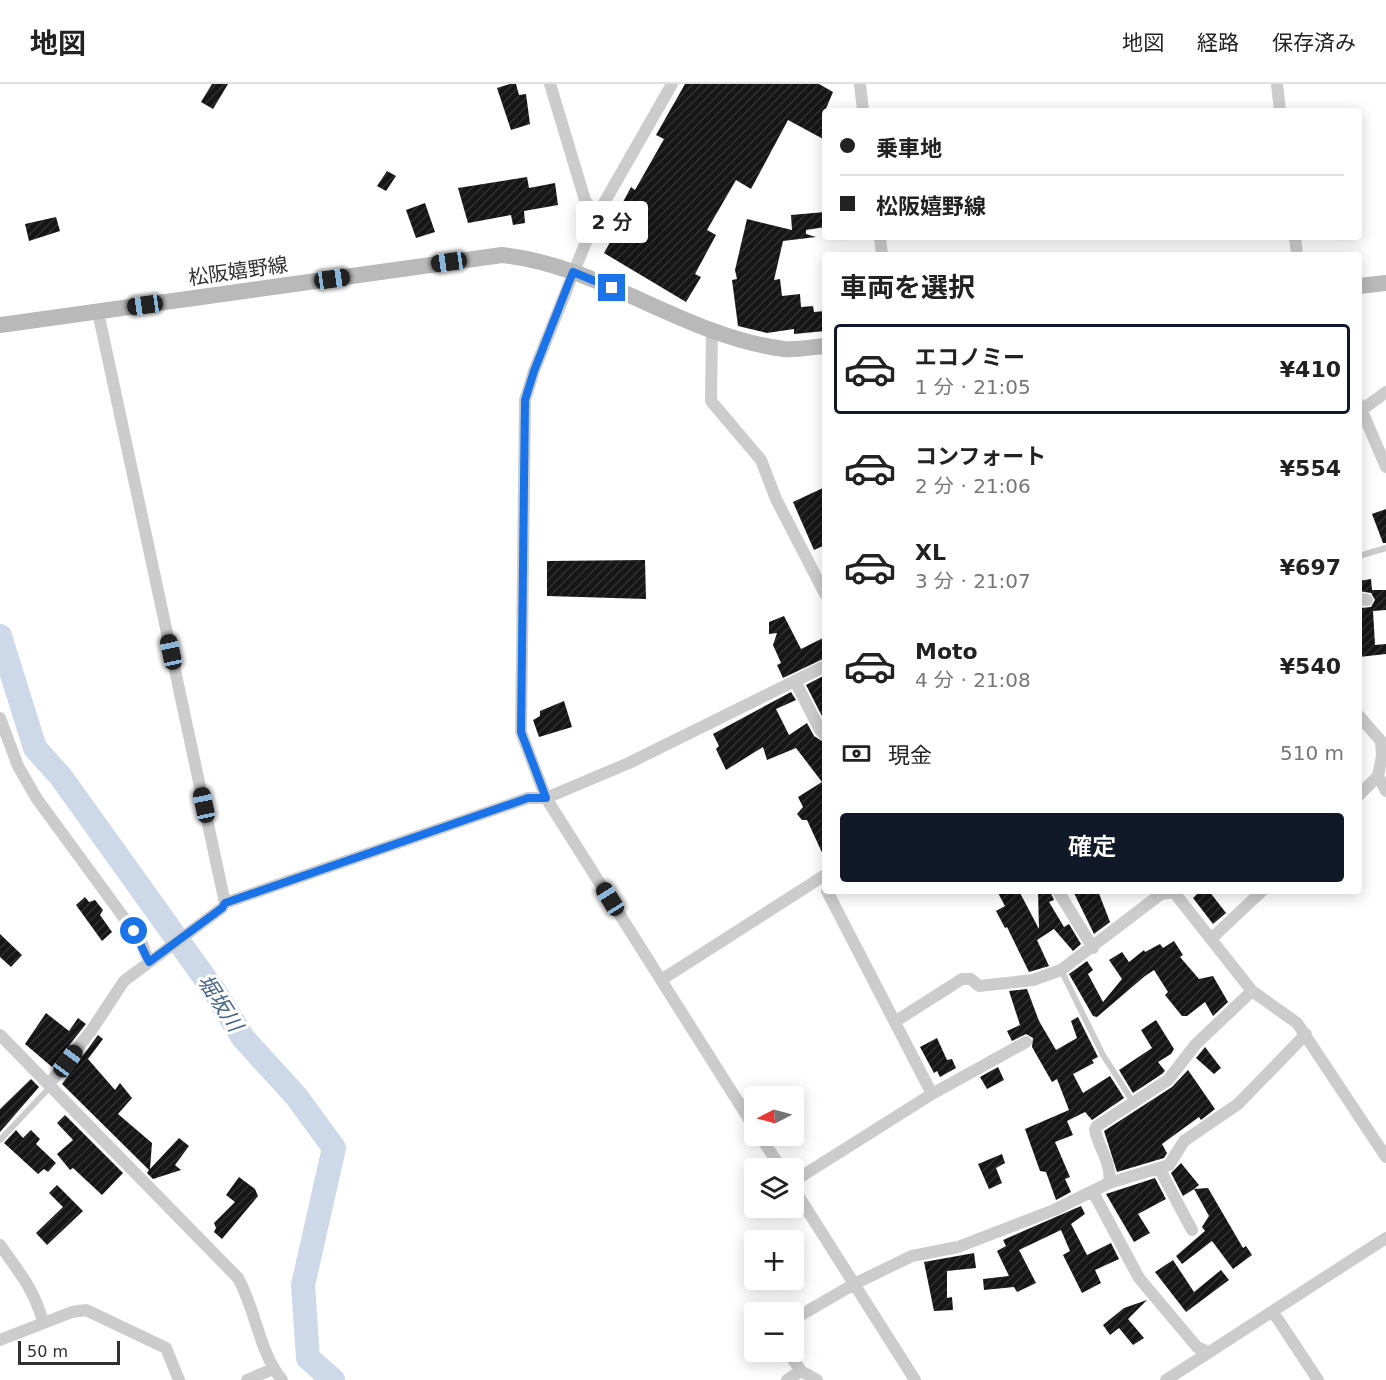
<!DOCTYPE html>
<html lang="ja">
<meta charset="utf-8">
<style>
body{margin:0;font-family:"DejaVu Sans","Noto Sans JP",sans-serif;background:#f6f6f6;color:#222;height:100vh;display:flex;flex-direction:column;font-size:22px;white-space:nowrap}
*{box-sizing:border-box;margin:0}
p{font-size:20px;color:#767676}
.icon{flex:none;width:33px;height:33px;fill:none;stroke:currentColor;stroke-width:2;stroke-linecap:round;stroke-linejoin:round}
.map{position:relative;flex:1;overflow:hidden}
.drawer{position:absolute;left:822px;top:168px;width:540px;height:642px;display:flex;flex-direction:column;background:#fff;border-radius:6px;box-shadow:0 3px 15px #0003}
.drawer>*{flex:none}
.hud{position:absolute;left:822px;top:24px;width:540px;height:132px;border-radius:6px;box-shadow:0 3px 15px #0003;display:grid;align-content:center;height:132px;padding:0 18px;background:#fff}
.needle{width:39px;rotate:264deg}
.tools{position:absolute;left:744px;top:1002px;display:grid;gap:12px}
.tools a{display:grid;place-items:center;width:60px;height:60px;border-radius:6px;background:#fff;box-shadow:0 3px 15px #0003;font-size:30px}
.scale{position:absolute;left:18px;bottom:15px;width:102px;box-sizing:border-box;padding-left:6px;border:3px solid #2f2f2f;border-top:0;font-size:16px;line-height:21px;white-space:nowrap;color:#2f2f2f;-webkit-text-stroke:4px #fff;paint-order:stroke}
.end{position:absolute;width:27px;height:27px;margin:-14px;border:8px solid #1a73e8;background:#fff;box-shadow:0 0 0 3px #fff}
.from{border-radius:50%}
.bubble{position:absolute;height:42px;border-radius:6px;background:#fff;box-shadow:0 3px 15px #0003;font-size:20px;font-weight:600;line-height:42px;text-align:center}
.car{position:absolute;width:18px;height:36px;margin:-18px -9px;border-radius:8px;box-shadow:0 0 4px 2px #0007;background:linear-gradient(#222 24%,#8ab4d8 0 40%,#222 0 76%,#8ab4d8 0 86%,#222 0)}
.hud b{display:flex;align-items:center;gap:21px;height:57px;font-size:22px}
.hud b+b{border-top:2px solid #e0e0e0}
.hud i{width:15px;height:15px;background:#222}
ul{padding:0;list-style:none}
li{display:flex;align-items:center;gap:18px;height:90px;margin:0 12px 9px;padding:0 6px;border:3px solid transparent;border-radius:6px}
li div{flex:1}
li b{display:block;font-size:22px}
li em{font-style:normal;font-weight:600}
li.selected{border-color:#111827}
li>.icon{width:54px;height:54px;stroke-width:1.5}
h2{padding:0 18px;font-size:27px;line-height:72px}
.pay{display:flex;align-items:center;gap:15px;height:66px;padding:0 18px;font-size:22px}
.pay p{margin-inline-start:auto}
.button{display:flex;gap:12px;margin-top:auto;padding:12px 18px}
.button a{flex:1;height:69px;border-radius:6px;background:#111827;color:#fff;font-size:24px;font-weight:600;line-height:69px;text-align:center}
header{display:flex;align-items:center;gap:36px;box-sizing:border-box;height:84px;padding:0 30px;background:#fff;border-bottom:2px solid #e0e0e0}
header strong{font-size:28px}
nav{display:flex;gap:33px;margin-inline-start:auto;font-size:21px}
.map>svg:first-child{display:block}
</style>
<header>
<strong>地図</strong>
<nav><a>地図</a><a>経路</a><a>保存済み</a></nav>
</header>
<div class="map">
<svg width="1386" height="1296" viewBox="0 0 1386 1296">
<defs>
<pattern id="building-hatch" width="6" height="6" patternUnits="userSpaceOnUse" patternTransform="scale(1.5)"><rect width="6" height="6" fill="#161616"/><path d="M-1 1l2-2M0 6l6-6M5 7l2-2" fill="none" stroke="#303030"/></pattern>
</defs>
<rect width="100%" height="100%" fill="#fff"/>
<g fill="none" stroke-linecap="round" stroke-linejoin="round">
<!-- river -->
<path stroke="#cdd9e8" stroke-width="24" d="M0 552 35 664 61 693 215 908 243 954 296 1012 334 1064 303 1201 308 1274 333 1296"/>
</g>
<!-- building -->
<path fill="url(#building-hatch)" d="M212 0H228L213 25 201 18Z
M510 0H516L519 11 526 10 530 40 511 46 497 4Z
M685 0H819L833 8 825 27V56L788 36 751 105 736 96 707 146 716 151 695 190 701 193 686 218 604 169 620 141 613 137 631 103 635 106 664 55 656 51Z
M387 87 396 92 386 107 377 102Z
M527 93 529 104 555 99 558 121 524 127 525 139 513 141 511 131 468 139 458 104Z
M425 119 435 148 416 154 406 126Z
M825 128V143L806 146V150L816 153 783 157 774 196 780 195 782 212 800 210 801 223 813 222 814 228 825 227V247L794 250V245L767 249 738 242 732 196 737 195 735 186 747 135 792 146 791 131Z
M56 133 60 147 29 157 25 140Z
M825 403V461L814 466 793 418Z
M1386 425V459H1383L1372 430Z
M645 476 646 515 547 512V477Z
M1371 495 1372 506H1386V526L1373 527 1375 561 1386 560V570L1359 573V529L1361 524 1371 523 1375 516 1371 509 1359 507V497Z
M784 532 801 565 825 553V574L783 594 777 581 781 579 773 561 777 549 769 550V538Z
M825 591V638L806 601Z
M791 608 796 616 776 625 789 651 807 639 814 652 825 659V775L807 736H802L797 730 803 723 798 713 822 698 796 664 767 676 763 663 726 686 716 665 719 662 713 650Z
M564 617 572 643 539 653 533 636 540 632V627Z
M997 807H1019L1039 845 1038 807H1050L1054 816 1049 818 1064 843 1069 840 1081 860 1073 867 1054 845 1037 856 1049 882 1029 888 1007 843 1005 844 996 827 1005 822Z
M1068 807H1098L1110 838 1094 850 1074 809 1070 810Z
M1200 807H1209L1226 829 1213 840 1193 814Z
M85 813 89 818 95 816 103 826 100 831 112 848 102 857 76 821Z
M0 850 22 871 11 883 0 873Z
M1174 857 1183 871 1180 873 1199 895 1213 892 1228 918 1213 932 1205 918 1187 932H1182L1165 911 1168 908 1154 886 1145 892 1097 933 1093 932 1069 890 1087 877 1093 886 1088 890 1103 918 1122 895 1109 876 1122 868 1129 878 1144 866 1145 868 1160 860 1163 864Z
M1027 905 1039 937 1056 966 1077 954 1071 937 1078 933 1098 973 1092 976 1094 979 1073 990 1083 1009 1110 992 1124 1014 1092 1036 1085 1028 1067 1037 1073 1051 1055 1058 1070 1093 1065 1095 1071 1108 1056 1116 1046 1088 1040 1087 1025 1045 1069 1026 1057 995 1052 998 1032 963 1033 954 1026 950 1012 957 1007 947 1020 941 1009 907Z
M46 929 69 947 78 934 86 940 52 983 25 960Z
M1156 936 1174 965 1171 970 1158 978 1165 987 1162 990 1133 1009 1119 986 1152 964 1141 946Z
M98 951 103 955 88 975 115 1006 120 999 132 1014 118 1030 152 1059 150 1085 179 1054 189 1062 175 1081 181 1086 153 1095 147 1089 149 1086 62 1000Z
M937 954 947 976 952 975 956 984 940 993 937 987 934 989 920 963Z
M1205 963 1221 984 1214 990 1196 974Z
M998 983 1004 996 987 1005 980 993Z
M1188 986 1215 1025 1201 1036 1199 1033 1162 1060 1167 1069 1164 1074 1117 1088 1104 1047 1172 1003Z
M31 995 39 1003 0 1048V1025Z
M65 1031 123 1089 102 1111 73 1084 70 1086 57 1070 73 1056 57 1039Z
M16 1046 23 1054 31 1046 40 1055 36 1060 56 1079 48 1088 44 1085 38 1090 4 1059Z
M1002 1070 1005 1079 996 1084 1002 1099 989 1105 978 1080Z
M1181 1079 1199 1101 1194 1105 1208 1104 1243 1164 1246 1162 1252 1171 1233 1185 1212 1157 1182 1180 1176 1172 1205 1147 1202 1143 1209 1132 1194 1105 1183 1112 1171 1089Z
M239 1093 255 1105 258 1112 222 1155 214 1148 216 1144 214 1139 235 1118 226 1111Z
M1155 1094 1166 1115 1138 1130 1150 1149 1134 1158 1106 1110Z
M57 1101 83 1127 47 1161 36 1149 63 1123 49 1109Z
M1081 1122 1085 1130 1071 1140 1087 1171 1111 1159 1119 1175 1095 1186 1101 1199 1082 1209 1063 1171 1070 1167 1061 1146 1019 1166 1036 1199 1017 1208 1014 1203 984 1206 983 1195 1009 1192 997 1167 1006 1162 1003 1156Z
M974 1169 976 1184 947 1187V1214L952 1213 953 1226 934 1227 924 1178Z
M1173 1176 1194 1208 1221 1186 1229 1196 1186 1228 1155 1188Z
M1147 1216 1128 1235 1144 1254 1133 1261 1119 1244 1110 1251 1103 1241 1124 1224Z"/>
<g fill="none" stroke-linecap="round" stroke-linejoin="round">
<!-- lane -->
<path stroke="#ccc" stroke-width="6" d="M1359 472 1386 464
M1061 886 1103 971 1133 1018
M0 1056 51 1002"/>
<!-- street -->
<path stroke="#ccc" stroke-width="12" d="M550 0 585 116 596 133
M672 0 596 133 534 287 525 316 521 648 546 714 754 1043
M860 0 863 27
M1277 0 1280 27
M880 153 882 171
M1295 153 1297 171
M98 228 225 819
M712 245 711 317 761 376 776 415 825 510
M1359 320 1386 383
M1359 328 1386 308
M1359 515 1367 516
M795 597 820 646 825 651
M1359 632 1381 657 1382 672 1378 692 1386 707
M0 634 18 682 37 715 141 857 149 878
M1359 711 1378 692
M1058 807 1093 864
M1173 807 1252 907 1297 939 1386 1073
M1211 855 1262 807
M661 896 825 791
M896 937 962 895H971L979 902 1033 896 1061 886 1161 810 1173 808
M0 951 238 1194C256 1226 259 1268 282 1296
M49 1000 91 947 124 897 222 824 225 819 528 714H546L629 679 825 582
M932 1010 1026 958
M760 1052 781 1084
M1159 1084 1192 1146
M794 1097 932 1010 827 807
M1109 1099C1112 1079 1099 1065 1095 1046L1097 1042 1168 996 1196 960 1252 907
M794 1105 915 1296
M1093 1108 1139 1194 1197 1263 1208 1268
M0 1161C19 1188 34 1205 43 1238
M1273 1228 1318 1296
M794 1235 856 1199 912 1172 958 1163 1054 1126 1109 1099 1169 1081 1184 1057 1238 1020 1306 950
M0 1256 72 1228 86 1226 166 1264 179 1296
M788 1268 801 1287 817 1296
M247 1296 273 1285
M787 1296 801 1287
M1166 1296 1386 1154"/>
<!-- secondary -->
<path stroke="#b9b9b9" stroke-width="16" d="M1359 202 1386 199
M0 241 502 171C600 181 686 253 784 265 797 266 812 263 825 262"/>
</g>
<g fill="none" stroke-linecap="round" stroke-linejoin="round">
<!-- route -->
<path stroke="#1a73e8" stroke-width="8" d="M134 847 149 878 222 824 225 819 528 714H546L521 648 525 316 534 287 573 188 612 204"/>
</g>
<g text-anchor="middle" stroke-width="6" stroke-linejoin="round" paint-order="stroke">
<!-- street labels -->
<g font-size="20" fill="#2f2f2f" stroke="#fff">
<text transform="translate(238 187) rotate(-8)" y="7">松阪嬉野線</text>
</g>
<!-- water labels -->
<g font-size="21" font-style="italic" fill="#466487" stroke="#fff">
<text transform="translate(220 919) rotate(57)" y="7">堀坂川</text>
</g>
</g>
</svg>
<div class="tools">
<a><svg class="needle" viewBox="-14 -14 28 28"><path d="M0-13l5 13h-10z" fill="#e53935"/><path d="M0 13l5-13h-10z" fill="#767676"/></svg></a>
<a><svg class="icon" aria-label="layers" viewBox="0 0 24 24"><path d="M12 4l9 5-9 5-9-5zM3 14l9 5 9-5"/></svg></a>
<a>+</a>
<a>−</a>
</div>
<div class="scale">50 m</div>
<i class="end from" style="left:134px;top:847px"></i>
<i class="end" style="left:612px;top:204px"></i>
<div class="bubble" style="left:576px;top:117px;width:72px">2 分</div>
<i class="car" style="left:449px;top:178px;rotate:262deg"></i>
<i class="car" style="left:332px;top:195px;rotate:82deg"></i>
<i class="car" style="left:145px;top:221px;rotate:262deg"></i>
<i class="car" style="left:171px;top:568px;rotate:348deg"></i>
<i class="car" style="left:204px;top:721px;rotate:348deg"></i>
<i class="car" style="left:610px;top:815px;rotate:328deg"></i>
<i class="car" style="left:68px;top:977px;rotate:37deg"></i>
<div class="hud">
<b><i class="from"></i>乗車地</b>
<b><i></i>松阪嬉野線</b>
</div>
<section class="drawer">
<h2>車両を選択</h2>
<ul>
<li class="selected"><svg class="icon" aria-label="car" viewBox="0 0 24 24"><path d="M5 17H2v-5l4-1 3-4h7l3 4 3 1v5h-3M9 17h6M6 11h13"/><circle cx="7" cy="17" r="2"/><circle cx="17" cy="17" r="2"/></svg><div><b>エコノミー</b><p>1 分 · 21:05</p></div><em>¥410</em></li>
<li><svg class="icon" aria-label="car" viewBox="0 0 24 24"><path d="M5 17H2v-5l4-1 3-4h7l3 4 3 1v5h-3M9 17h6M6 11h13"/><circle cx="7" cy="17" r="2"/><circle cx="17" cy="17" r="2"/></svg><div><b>コンフォート</b><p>2 分 · 21:06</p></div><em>¥554</em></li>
<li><svg class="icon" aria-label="car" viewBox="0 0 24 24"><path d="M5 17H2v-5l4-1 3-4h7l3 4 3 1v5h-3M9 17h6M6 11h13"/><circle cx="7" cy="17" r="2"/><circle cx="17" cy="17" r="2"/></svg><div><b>XL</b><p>3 分 · 21:07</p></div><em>¥697</em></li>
<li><svg class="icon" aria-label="car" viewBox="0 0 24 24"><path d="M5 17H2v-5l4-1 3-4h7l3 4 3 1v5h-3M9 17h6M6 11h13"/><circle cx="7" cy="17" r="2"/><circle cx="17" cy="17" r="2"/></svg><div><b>Moto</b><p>4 分 · 21:08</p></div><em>¥540</em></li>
</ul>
<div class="pay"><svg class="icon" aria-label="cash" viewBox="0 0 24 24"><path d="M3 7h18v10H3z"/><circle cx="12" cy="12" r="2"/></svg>現金<p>510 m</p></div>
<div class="button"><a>確定</a></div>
</section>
</div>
